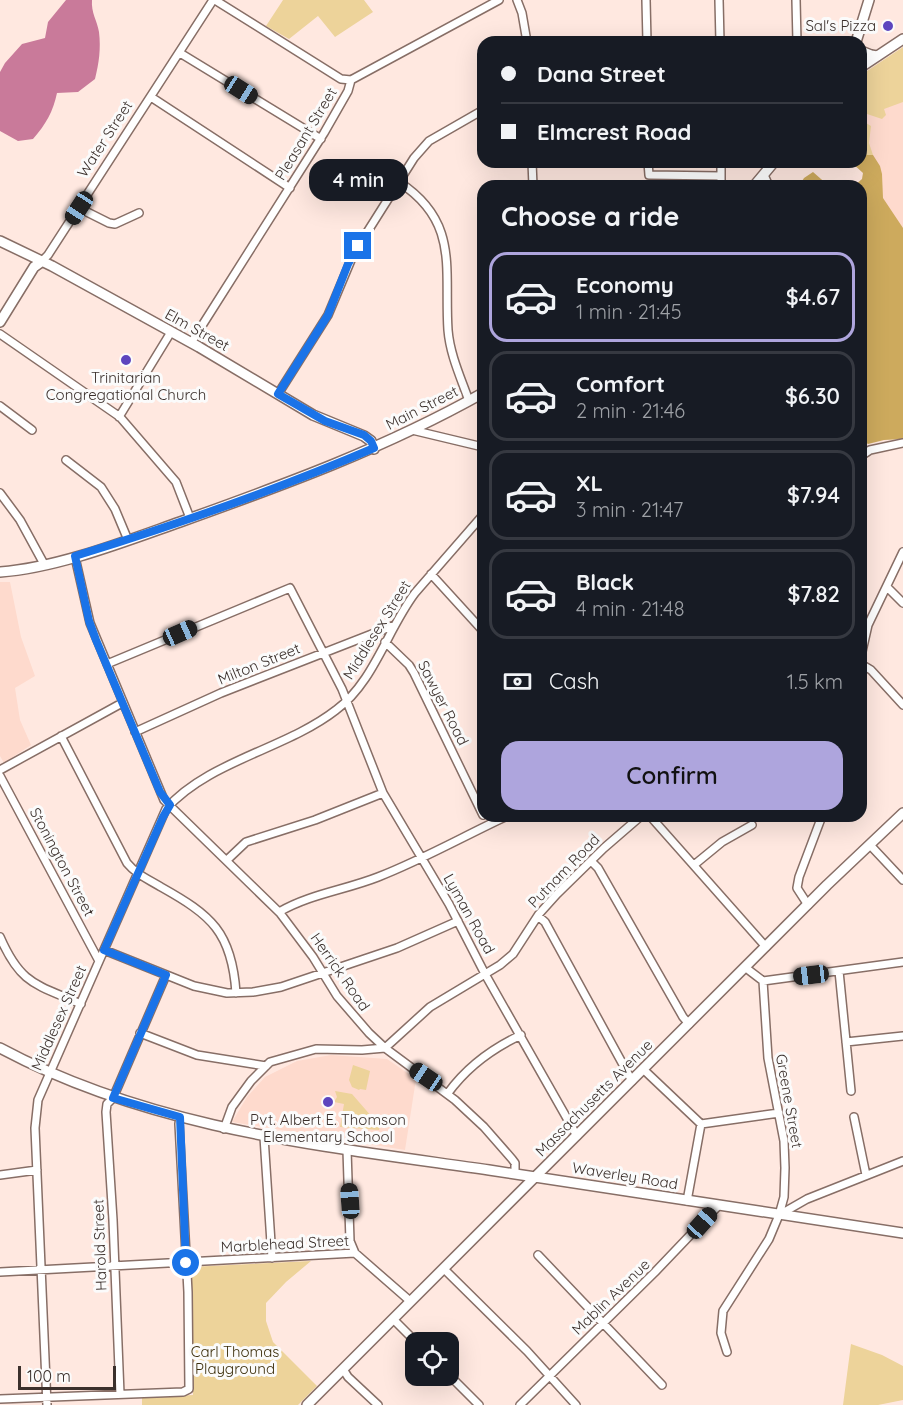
<!DOCTYPE html>
<meta charset="utf-8">
<style>
body{margin:0;font-family:Quicksand,sans-serif;background:#20242c;color:#f1f3f6;height:100vh;display:flex;flex-direction:column;font-size:22px;white-space:nowrap}
*{box-sizing:border-box;margin:0}
p{font-size:20px;color:#9ea1a6}
.icon{flex:none;width:33px;height:33px;fill:none;stroke:currentColor;stroke-width:2;stroke-linecap:round;stroke-linejoin:round}
.map{position:relative;flex:1;overflow:hidden}
.drawer{position:absolute;left:477px;top:180px;width:390px;height:642px;display:flex;flex-direction:column;background:#171b24;border-radius:18px;box-shadow:0 6px 24px #0002}
.drawer>*{flex:none}
.banner{position:absolute;left:477px;top:36px;width:390px;height:132px;border-radius:18px;box-shadow:0 6px 24px #0002;display:grid;align-content:center;height:132px;padding:0 24px;background:#171b24}
.controls{position:absolute;left:405px;top:1332px;display:grid;gap:12px}
.controls a{display:grid;place-items:center;width:54px;height:54px;border-radius:12px;background:#171b24;box-shadow:0 6px 24px #0002;font-size:30px}
.scale{position:absolute;left:18px;bottom:15px;width:98px;box-sizing:border-box;padding-left:6px;border:3px solid #3b302c;border-top:0;font-size:16px;line-height:21px;white-space:nowrap;color:#3b302c;-webkit-text-stroke:4px #fbfbfb;paint-order:stroke}
.end{position:absolute;width:27px;height:27px;margin:-14px;border:8px solid #1a73e8;background:#fff;box-shadow:0 0 0 3px #fff}
.from{border-radius:50%}
.bubble{position:absolute;height:42px;border-radius:18px;background:#171b24;box-shadow:0 6px 24px #0002;font-size:20px;font-weight:600;line-height:42px;text-align:center}
.car{position:absolute;width:18px;height:36px;margin:-18px -9px;border-radius:8px;box-shadow:0 0 4px 2px #0007;background:linear-gradient(#222 24%,#8ab4d8 0 40%,#222 0 76%,#8ab4d8 0 86%,#222 0)}
.banner b{display:flex;align-items:center;gap:21px;height:57px;font-size:22px}
.banner b+b{border-top:2px solid #363941}
.banner i{width:15px;height:15px;background:#f1f3f6}
ul{padding:0;list-style:none}
li{display:flex;align-items:center;gap:18px;height:90px;margin:0 12px 9px;padding:0 12px;border:3px solid #363941;border-radius:18px}
li div{flex:1}
li b{display:block;font-size:22px}
li em{font-style:normal;font-weight:600}
li.active{border-color:#aea5dd}
li>.icon{width:54px;height:54px;stroke-width:1.5}
h2{padding:0 24px;font-size:27px;line-height:72px}
.pay{display:flex;align-items:center;gap:15px;height:66px;padding:0 24px;font-size:22px}
.pay p{margin-inline-start:auto}
.primary-button{display:flex;gap:12px;margin-top:auto;padding:12px 24px}
.primary-button a{flex:1;height:69px;border-radius:18px;background:#aea5dd;color:#111;font-size:24px;font-weight:600;line-height:69px;text-align:center}
.map>svg:first-child{display:block}
</style>
<div class="map">
<svg width="903" height="1405" viewBox="0 0 903 1405">
<rect width="100%" height="100%" fill="#ffe8e0"/>
<!-- built -->
<path fill="#fedacd" d="M903 52V406L861 265V186L873 171 861 161V81Z
M0 582H10L21 637 35 676 15 688 20 720 31 745 4 763 0 756Z
M331 1055 387 1059 416 1079 405 1150 232 1122 247 1097 265 1077 297 1061Z"/>
<!-- green -->
<path fill="#edd39a" d="M283 0H364L373 12 335 37 318 16 289 39 266 26Z
M903 47V102L884 109 886 115 882 119 861 112V75Z
M861 120 871 126 869 143 873 155H866L861 151Z
M353 1065 370 1071 366 1090 360 1089 359 1090 352 1087 349 1080Z
M335 1091 352 1094 372 1117 381 1121 379 1130 340 1127 344 1104 334 1102 337 1097Z
M311 1261 286 1282 266 1303V1321L273 1342 317 1386 298 1405H142V1397L193 1395 190 1267Z
M851 1344 882 1355 903 1366V1400L878 1405H843Z"/>
<!-- forest -->
<path fill="#cdaa5d" d="M861 151 866 155H873L880 166 882 174 883 198 903 228V439L884 440 868 444 861 439 865 435 864 431H861V186H854L862 179 863 173 851 162H861Z
M813 172 829 186H799L804 178Z"/>
<!-- water -->
<path fill="#c97a9a" d="M66 0H92C91 13 97 20 99 32 101 49 99 63 95 79L78 92 57 93C53 112 46 124 33 139L18 141 0 131V72L5 63 22 44 45 38 48 22Z"/>
<g fill="none" stroke-linecap="round" stroke-linejoin="round">
<!-- street casing -->
<g stroke="#876e66" stroke-width="10">
<path id="street" d="M215 0 341 79 351 80 499 0
M517 0 522 13 527 42
M646 0 647 42
M719 0 720 42
M796 0 797 42
M180 53 321 139
M151 97 290 188
M532 162 533 186
M648 162 649 175 721 176
M764 175 769 186
M399 182C460 222 444 269 448 330 450 355 461 378 469 401
M721 186V162
M79 208 109 223 115 224 139 213
M41 262 48 255 213 0
M0 334 120 417 176 482 190 518
M191 343 324 133 348 91 351 80
M278 394 328 315 354 253 414 158 429 141 483 110
M0 406 32 430
M119 417 171 332
M412 430 483 447
M861 456 870 450 903 443
M66 460 101 487 115 509 128 540
M0 493 20 520 44 564
M75 557 90 623 164 800 280 913 313 957 337 996 369 1033 385 1048 455 1100 484 1127 512 1159 515 1163V1174
M431 574 483 631
M887 587 903 603
M861 622 868 625 861 656
M868 625 903 552
M385 642 409 665 414 673 483 815
M107 664 290 588 342 689 383 793 449 904 485 974 577 1136
M861 664 871 670 903 705
M135 732 221 693 395 625
M61 736 127 863C137 875 148 879 161 887 211 915 232 932 236 993
M0 770 122 703
M0 776 99 961
M650 816 766 947
M870 845 903 880
M227 860 246 842 315 820 383 793
M591 861 598 868 683 1017 689 1024
M694 865 722 842 752 825
M808 905 797 888 799 877 822 816
M279 912C310 894 345 890 378 877 422 860 464 836 507 816
M538 916 545 922 632 1081
M0 937C21 985 36 984 81 1004
M104 950 194 986 227 993 253 992 281 987 397 948 458 921
M746 968 763 981
M839 971 851 1091
M763 981 903 962
M140 1033 197 1055 266 1066
M846 1042 903 1036
M644 1070 701 1124 779 1113
M448 1093C467 1067 491 1049 521 1035
M854 1117 866 1175
M224 1129 232 1107 251 1081 270 1062 316 1049 362 1050 385 1048 430 1007 500 965 513 954 539 914 557 894 604 848 641 816
M264 1137 272 1258
M347 1150 350 1241 355 1253
M0 1175 37 1170
M687 1201 701 1124
M779 1215 807 1199 903 1161
M538 1255 662 1385
M444 1269 527 1351 576 1405
M0 1272 355 1253 410 1301
M393 1319 416 1342
M727 1352 721 1333 723 1311 769 1239 779 1215 784 1197 785 1168 784 1141 768 1058 763 981
M343 1369 348 1377 378 1405
M448 1374 479 1405
M120 1394 113 1220 106 1112 107 1104 113 1098 166 975
M0 1399 183 1392 189 1389 188 1292 179 1124 180 1117
M47 1405 35 1128 38 1100 166 809C208 761 286 749 336 710 374 682 387 630 415 593L483 515
M520 1405 655 1272 718 1206"/>
</g>
<!-- secondary casing -->
<g stroke="#876e66" stroke-width="12">
<path id="secondary" d="M856 42 869 0
M861 51 871 55 877 56
M861 67 903 39
M754 186 774 162
M0 241 52 266 199 347 313 415 364 436 371 441 374 449
M0 322 34 267 41 262
M0 572C57 568 126 541 180 522 286 484 385 448 483 393
M0 1048C151 1129 322 1146 489 1170 627 1190 765 1213 903 1233
M307 1405 827 885 903 813"/>
</g>
<!-- street -->
<use href="#street" stroke="#fff" stroke-width="7"/>
<!-- secondary -->
<use href="#secondary" stroke="#fff" stroke-width="9"/>
</g>
<g fill="none" stroke-linecap="round" stroke-linejoin="round">
<!-- route -->
<path stroke="#1a73e8" stroke-width="8" d="M186 1263 180 1117 113 1098 166 975 104 950 163 817 170 805 160 792 96 640 89 621 75 556C176 525 276 490 374 448L371 441 364 435 325 421 278 394 328 315 348 264 358 246"/>
</g>
<!-- markers -->
<g fill="#5d45be" stroke="#fbfbfb" stroke-width="2">
<circle cx="888" cy="26" r="6"/>
<circle cx="126" cy="360" r="6"/>
<circle cx="328" cy="1102" r="6"/>
</g>
<g text-anchor="middle" stroke-width="6" stroke-linejoin="round" paint-order="stroke">
<!-- poi labels -->
<g font-size="15" fill="#3b302c" stroke="#fbfbfb">
<text x="876" y="31" text-anchor="end">Sal's Pizza</text>
<text x="126" y="383">Trinitarian<tspan x="126" dy="17">Congregational Church</tspan></text>
<text x="328" y="1125">Pvt. Albert E. Thomson<tspan x="328" dy="17">Elementary School</tspan></text>
</g>
<!-- street labels -->
<g font-size="15" fill="#3b302c" stroke="#fbfbfb">
<text transform="translate(306 134) rotate(-59)" y="5">Pleasant Street</text>
<text transform="translate(105 139) rotate(-57)" y="5">Water Street</text>
<text transform="translate(197 330) rotate(29)" y="5">Elm Street</text>
<text transform="translate(422 408) rotate(-27)" y="5">Main Street</text>
<text transform="translate(377 630) rotate(-58)" y="5">Middlesex Street</text>
<text transform="translate(259 664) rotate(-22)" y="5">Milton Street</text>
<text transform="translate(443 703) rotate(63)" y="5">Sawyer Road</text>
<text transform="translate(62 862) rotate(62)" y="5">Stonington Street</text>
<text transform="translate(564 871) rotate(-46)" y="5">Putnam Road</text>
<text transform="translate(469 914) rotate(61)" y="5">Lyman Road</text>
<text transform="translate(340 972) rotate(55)" y="5">Herrick Road</text>
<text transform="translate(59 1018) rotate(-66)" y="5">Middlesex Street</text>
<text transform="translate(594 1098) rotate(-45)" y="5">Massachusetts Avenue</text>
<text transform="translate(789 1101) rotate(80)" y="5">Greene Street</text>
<text transform="translate(625 1176) rotate(9)" y="5">Waverley Road</text>
<text transform="translate(285 1244) rotate(-3)" y="5">Marblehead Street</text>
<text transform="translate(100 1245) rotate(-92)" y="5">Harold Street</text>
<text transform="translate(611 1297) rotate(-44)" y="5">Mablin Avenue</text>
</g>
<!-- park labels -->
<g font-size="15" fill="#3c2e0b" stroke="#fbfbfb">
<text x="235" y="1357">Carl Thomas<tspan x="235" dy="17">Playground</tspan></text>
</g>
</g>
</svg>
<div class="controls">
<a><svg class="icon" aria-label="locate" viewBox="0 0 24 24"><circle cx="12" cy="12" r="6"/><path d="M12 2v4M12 18v4M2 12h4M18 12h4"/></svg></a>
</div>
<div class="scale">100 m</div>
<i class="end from" style="left:186px;top:1263px"></i>
<i class="end" style="left:358px;top:246px"></i>
<div class="bubble" style="left:309px;top:159px;width:99px">4 min</div>
<i class="car" style="left:241px;top:90px;rotate:122deg"></i>
<i class="car" style="left:79px;top:208px;rotate:213deg"></i>
<i class="car" style="left:180px;top:633px;rotate:66deg"></i>
<i class="car" style="left:811px;top:975px;rotate:263deg"></i>
<i class="car" style="left:426px;top:1077px;rotate:304deg"></i>
<i class="car" style="left:350px;top:1201px;rotate:356deg"></i>
<i class="car" style="left:702px;top:1223px;rotate:42deg"></i>
<div class="banner">
<b><i class="from"></i>Dana Street</b>
<b><i></i>Elmcrest Road</b>
</div>
<section class="drawer">
<h2>Choose a ride</h2>
<ul>
<li class="active"><svg class="icon" aria-label="car" viewBox="0 0 24 24"><path d="M5 17H2v-5l4-1 3-4h7l3 4 3 1v5h-3M9 17h6M6 11h13"/><circle cx="7" cy="17" r="2"/><circle cx="17" cy="17" r="2"/></svg><div><b>Economy</b><p>1 min · 21:45</p></div><em>$4.67</em></li>
<li><svg class="icon" aria-label="car" viewBox="0 0 24 24"><path d="M5 17H2v-5l4-1 3-4h7l3 4 3 1v5h-3M9 17h6M6 11h13"/><circle cx="7" cy="17" r="2"/><circle cx="17" cy="17" r="2"/></svg><div><b>Comfort</b><p>2 min · 21:46</p></div><em>$6.30</em></li>
<li><svg class="icon" aria-label="car" viewBox="0 0 24 24"><path d="M5 17H2v-5l4-1 3-4h7l3 4 3 1v5h-3M9 17h6M6 11h13"/><circle cx="7" cy="17" r="2"/><circle cx="17" cy="17" r="2"/></svg><div><b>XL</b><p>3 min · 21:47</p></div><em>$7.94</em></li>
<li><svg class="icon" aria-label="car" viewBox="0 0 24 24"><path d="M5 17H2v-5l4-1 3-4h7l3 4 3 1v5h-3M9 17h6M6 11h13"/><circle cx="7" cy="17" r="2"/><circle cx="17" cy="17" r="2"/></svg><div><b>Black</b><p>4 min · 21:48</p></div><em>$7.82</em></li>
</ul>
<div class="pay"><svg class="icon" aria-label="cash" viewBox="0 0 24 24"><path d="M3 7h18v10H3z"/><circle cx="12" cy="12" r="2"/></svg>Cash<p>1.5 km</p></div>
<div class="primary-button"><a>Confirm</a></div>
</section>
</div>
